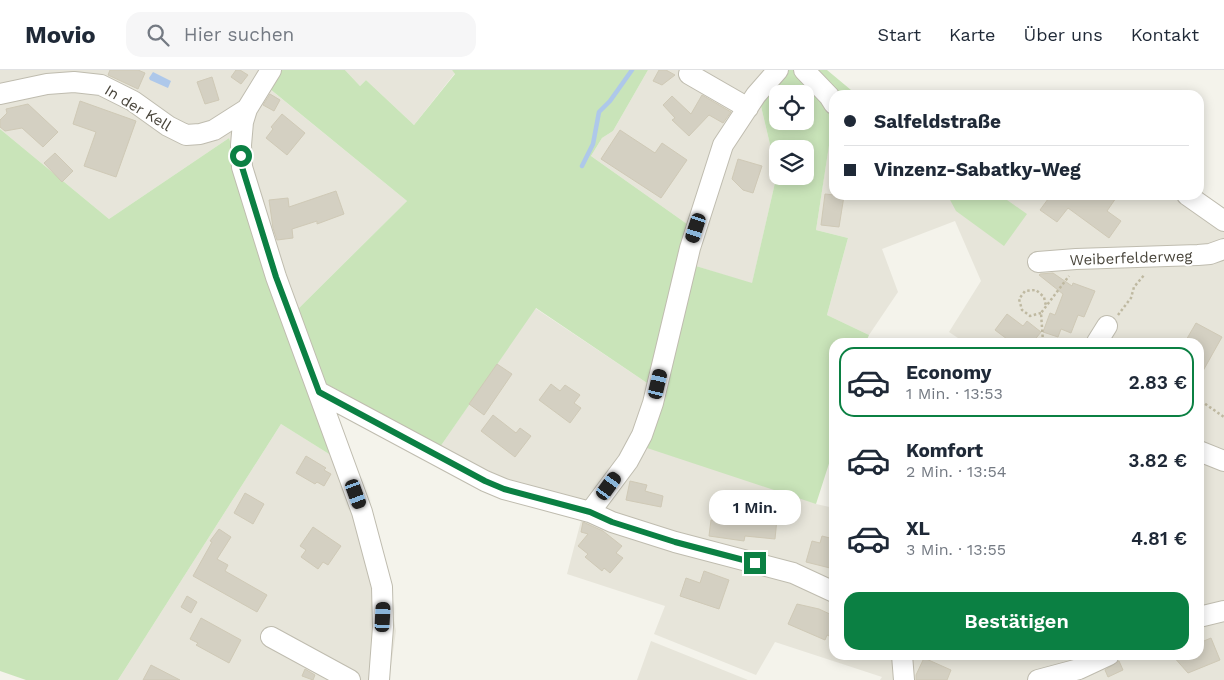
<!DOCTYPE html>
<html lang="de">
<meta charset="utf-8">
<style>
body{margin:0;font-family:"Work Sans",sans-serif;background:#f6f6f7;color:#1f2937;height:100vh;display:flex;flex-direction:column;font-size:19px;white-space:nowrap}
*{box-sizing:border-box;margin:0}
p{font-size:16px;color:#747a83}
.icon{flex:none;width:28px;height:28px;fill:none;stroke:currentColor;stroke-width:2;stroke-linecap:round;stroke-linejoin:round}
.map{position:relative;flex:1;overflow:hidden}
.panel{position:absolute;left:829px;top:268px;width:375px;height:322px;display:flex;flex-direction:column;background:#fff;border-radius:15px;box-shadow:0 2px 12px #0003}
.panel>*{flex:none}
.guide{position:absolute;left:829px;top:20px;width:375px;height:110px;border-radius:15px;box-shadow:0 2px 12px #0003;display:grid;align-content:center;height:110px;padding:0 15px;background:#fff}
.tools{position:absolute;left:769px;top:15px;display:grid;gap:10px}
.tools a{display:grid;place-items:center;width:45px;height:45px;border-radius:10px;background:#fff;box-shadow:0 2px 12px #0003;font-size:25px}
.end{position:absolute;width:22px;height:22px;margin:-11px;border:6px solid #0b8043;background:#fff;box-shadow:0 0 0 2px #fff}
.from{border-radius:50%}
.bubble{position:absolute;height:35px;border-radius:15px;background:#fff;box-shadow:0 2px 12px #0003;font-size:16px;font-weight:600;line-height:35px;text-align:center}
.car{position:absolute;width:15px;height:30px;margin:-15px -8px;border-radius:6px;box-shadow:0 0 4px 1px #0007;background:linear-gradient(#222 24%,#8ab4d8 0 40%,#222 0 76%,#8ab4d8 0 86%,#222 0)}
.guide b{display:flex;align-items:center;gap:18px;height:48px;font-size:19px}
.guide b+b{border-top:1px solid #e0e1e3}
.guide i{width:12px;height:12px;background:#1f2937}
ul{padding:9px 0 0;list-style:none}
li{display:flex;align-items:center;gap:15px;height:70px;margin:0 10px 8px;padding:0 5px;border:2px solid transparent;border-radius:15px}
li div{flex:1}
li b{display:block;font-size:19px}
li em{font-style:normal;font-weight:600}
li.selected{border-color:#0b8043}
li>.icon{width:45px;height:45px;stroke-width:1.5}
.primary-button{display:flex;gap:10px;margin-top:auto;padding:10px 15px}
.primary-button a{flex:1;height:58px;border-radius:15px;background:#0b8043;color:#fff;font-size:20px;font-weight:600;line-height:58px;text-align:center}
header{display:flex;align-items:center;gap:30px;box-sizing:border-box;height:70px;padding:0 25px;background:#fff;border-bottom:1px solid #e0e1e3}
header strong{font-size:24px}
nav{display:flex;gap:28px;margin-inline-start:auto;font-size:18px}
.search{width:350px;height:45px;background:#f6f6f7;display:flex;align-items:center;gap:12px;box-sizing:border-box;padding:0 18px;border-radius:15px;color:#747a83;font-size:19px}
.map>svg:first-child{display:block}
</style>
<header>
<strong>Movio</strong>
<div class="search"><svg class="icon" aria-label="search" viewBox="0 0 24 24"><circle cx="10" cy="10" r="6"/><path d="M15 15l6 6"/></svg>Hier suchen</div>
<nav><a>Start</a><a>Karte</a><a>Über uns</a><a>Kontakt</a></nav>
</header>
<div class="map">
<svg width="1224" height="610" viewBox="0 0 1224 610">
<rect width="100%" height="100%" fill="#f4f3eb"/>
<!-- residential -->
<path fill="#e7e5da" d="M0 0H280L271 20 407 131 296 241 229 68 109 149 0 59Z
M345 0H452L455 3 414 55 366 10 360 16Z
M648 0H783L760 32 777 104 752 214 696 196V159L687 154 591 86 602 68 613 61Z
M834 66V125H1199L1224 143V610H880L882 607 775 572 756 605 654 564 665 536 567 504 582 447 496 422 440 377 535 238 647 313 665 322 816 434 834 438V585H1199V272H964L949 262 981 211 955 151 882 179 898 222 869 265 827 245 848 168 816 160 830 68Z
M281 354 337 389 378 466 396 561 389 610H118Z
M651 571 748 610H637Z"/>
<!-- green -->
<path fill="#c9e4b9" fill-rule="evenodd" d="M281 0H345L360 16 366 10 414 55 455 4 452 0H648L613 61 602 68 591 86 687 154 647 313 536 238 440 377 325 313 296 241 407 131 270 19Z
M783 0H827L857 25H834V66L830 69 816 160 848 168 827 245 869 265 866 272H834V378L816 434 644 377 696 196 752 213 777 104 760 32ZM778 24H805V51H778ZM778 79H805V106H778Z
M0 59 109 149 229 68 337 389 281 354 118 610H26L0 601Z
M951 125H1000L1027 144 1004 176 956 141 949 128Z"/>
<!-- water -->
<path fill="#aec8ea" d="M153 2 171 11 168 18 150 10 149 8Z"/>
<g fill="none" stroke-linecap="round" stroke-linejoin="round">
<!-- stream -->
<path stroke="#aec8ea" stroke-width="4.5" d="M582 96 593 74 599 42 610 31 632 0"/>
</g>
<!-- building -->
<path fill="#d4d0c2" stroke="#cfc9b6" d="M110 0H138L145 3 138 19 108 5Z
M236 0H240L248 5 241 14 231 7Z
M659 0H666L675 5 662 15 653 11Z
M212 7 219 30 205 34 197 12Z
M270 24 280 30 274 41 263 35Z
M702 25 731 42 723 53 709 45 689 66 672 50 675 48 663 35 672 26 691 44Z
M80 31 136 51 116 107 84 96 96 62 73 54Z
M28 34 58 62 43 77 22 58 5 61 0 57V50L7 43 6 39Z
M282 44 305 63 287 85 266 68 273 59 271 57Z
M620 60 655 83 662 73 687 90 661 128 601 89Z
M55 83 73 101 62 112 44 93Z
M738 89 762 96 753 123 743 120 732 109Z
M336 121 344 144 317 154V151L292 159 293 168 277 170 273 158 269 130 288 128 289 137Z
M825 124 844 126 839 157 821 155Z
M1051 125H1118L1107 141 1121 151 1109 168 1068 138 1057 152 1040 140Z
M1053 203 1072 216 1073 213 1095 221 1084 247 1078 245 1071 263 1061 259 1058 267 1043 262 1050 243 1055 245 1063 224 1039 205 1040 204Z
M1007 244 1023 256 1027 251 1041 262 1033 272H1011L995 260Z
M1196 253 1222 267 1199 308V272H1185Z
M497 294 512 304 484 345 469 334Z
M551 314 560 321 565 315 580 325 574 333 581 338 570 353 539 330Z
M493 345 516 363 520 358 531 366 515 387 481 361Z
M306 386 326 398 324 400 331 404 324 416 317 412 315 414 296 403Z
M630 411 647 415 645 421 663 426 661 437 626 430Z
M245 423 264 434 253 454 234 443Z
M747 437 778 439 775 469 745 466 744 471 709 466 711 450 738 453 740 444 748 445Z
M583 452 603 461 622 476 616 483 623 488 610 503 604 498 602 501 585 487 588 484 578 476 588 464 581 462Z
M313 457 341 476 328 495 323 492 318 499 301 487 306 480 300 476Z
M219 459 231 467 217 489 228 495 225 501 267 525 257 542 193 506 212 472 210 471Z
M822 466 834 469V499L806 492 812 471 820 473Z
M704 501 729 510 719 539 680 526 686 508 700 513Z
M187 526 197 532 191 543 181 537Z
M797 534 819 539 834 546V568L827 565 825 570 788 554Z
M201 548 241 570 229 593 196 575 198 573 190 569Z
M1211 568 1220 590 1188 603 1172 585H1199V573Z
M924 588 951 600 947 610H916V605Z
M1119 591 1123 600 1108 607 1105 600Z
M151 595 180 610H143Z
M305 599 315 605 313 610 302 606Z"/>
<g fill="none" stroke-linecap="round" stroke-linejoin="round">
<!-- minor casing -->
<g stroke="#bfbcaf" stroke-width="22">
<path id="minor" d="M271 0 247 39 243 52 241 75 242 97 276 207 362 442 382 517 383 557 379 610
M804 0 829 26 834 34
M689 4 748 38
M0 24 47 14 74 12 101 15 133 31 168 56 186 65 200 64 214 60 247 39
M1187 125 1224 151
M1038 192 1076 189 1198 185 1210 184 1224 179
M1097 272 1107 256
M319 322 485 411 504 419 590 442 612 452 675 472 793 503 834 522
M1199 381 1224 391
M590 442 628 391 642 365 653 333 690 178 723 75 756 25 778 0
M1199 547 1224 541
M271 567 350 610
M902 585 904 610
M1038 610 1079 599 1109 585"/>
</g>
<!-- path -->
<path stroke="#bfb9a1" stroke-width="2.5" stroke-dasharray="2.5 2.5" stroke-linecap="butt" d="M1041 243 1030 246 1022 240 1019 229 1025 221 1036 220 1044 227 1046 236
M1118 245 1131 228 1134 217 1145 204
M1043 272 1041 243 1069 206
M1201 331 1224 347"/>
<!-- minor -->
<use href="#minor" stroke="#fff" stroke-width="20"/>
</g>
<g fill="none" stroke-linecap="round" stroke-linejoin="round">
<!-- route -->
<path stroke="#0b8043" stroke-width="6" d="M241 86 242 97 276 207 319 322 485 411 504 419 590 442 612 452 675 472 755 493"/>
</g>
<g text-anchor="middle" stroke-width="4" stroke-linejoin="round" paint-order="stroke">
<!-- street labels -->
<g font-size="15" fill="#48443a" stroke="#fff">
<text transform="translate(138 38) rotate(31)" y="5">In der Kell</text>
<text transform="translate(1131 188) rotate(-2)" y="5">Weiberfelderweg</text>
</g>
</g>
</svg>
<div class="tools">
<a><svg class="icon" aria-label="locate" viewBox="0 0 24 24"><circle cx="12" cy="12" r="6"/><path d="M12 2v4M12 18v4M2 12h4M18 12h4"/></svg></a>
<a><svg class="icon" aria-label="layers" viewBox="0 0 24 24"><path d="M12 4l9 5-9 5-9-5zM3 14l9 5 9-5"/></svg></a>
</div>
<i class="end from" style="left:241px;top:86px"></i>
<i class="end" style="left:755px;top:493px"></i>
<div class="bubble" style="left:709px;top:420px;width:92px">1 Min.</div>
<i class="car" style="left:696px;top:158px;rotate:198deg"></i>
<i class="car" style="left:658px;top:314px;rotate:13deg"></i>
<i class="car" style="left:609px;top:416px;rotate:36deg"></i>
<i class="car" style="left:356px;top:424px;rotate:160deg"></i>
<i class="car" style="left:383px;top:547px;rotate:3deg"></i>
<div class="guide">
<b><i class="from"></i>Salfeldstraße</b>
<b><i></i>Vinzenz-Sabatky-Weg</b>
</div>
<section class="panel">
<ul>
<li class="selected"><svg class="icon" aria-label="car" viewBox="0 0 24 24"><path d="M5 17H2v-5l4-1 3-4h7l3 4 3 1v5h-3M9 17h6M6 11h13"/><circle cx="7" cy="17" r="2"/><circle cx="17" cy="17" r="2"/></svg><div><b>Economy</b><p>1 Min. · 13:53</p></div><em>2.83 €</em></li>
<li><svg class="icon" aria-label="car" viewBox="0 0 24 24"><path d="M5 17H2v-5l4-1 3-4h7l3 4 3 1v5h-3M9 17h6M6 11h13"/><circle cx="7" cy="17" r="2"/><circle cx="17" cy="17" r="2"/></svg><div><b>Komfort</b><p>2 Min. · 13:54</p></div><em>3.82 €</em></li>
<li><svg class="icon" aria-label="car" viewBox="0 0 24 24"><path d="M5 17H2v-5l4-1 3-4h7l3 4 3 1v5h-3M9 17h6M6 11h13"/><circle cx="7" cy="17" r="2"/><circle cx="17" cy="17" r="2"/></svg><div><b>XL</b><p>3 Min. · 13:55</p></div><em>4.81 €</em></li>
</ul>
<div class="primary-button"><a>Bestätigen</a></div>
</section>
</div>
